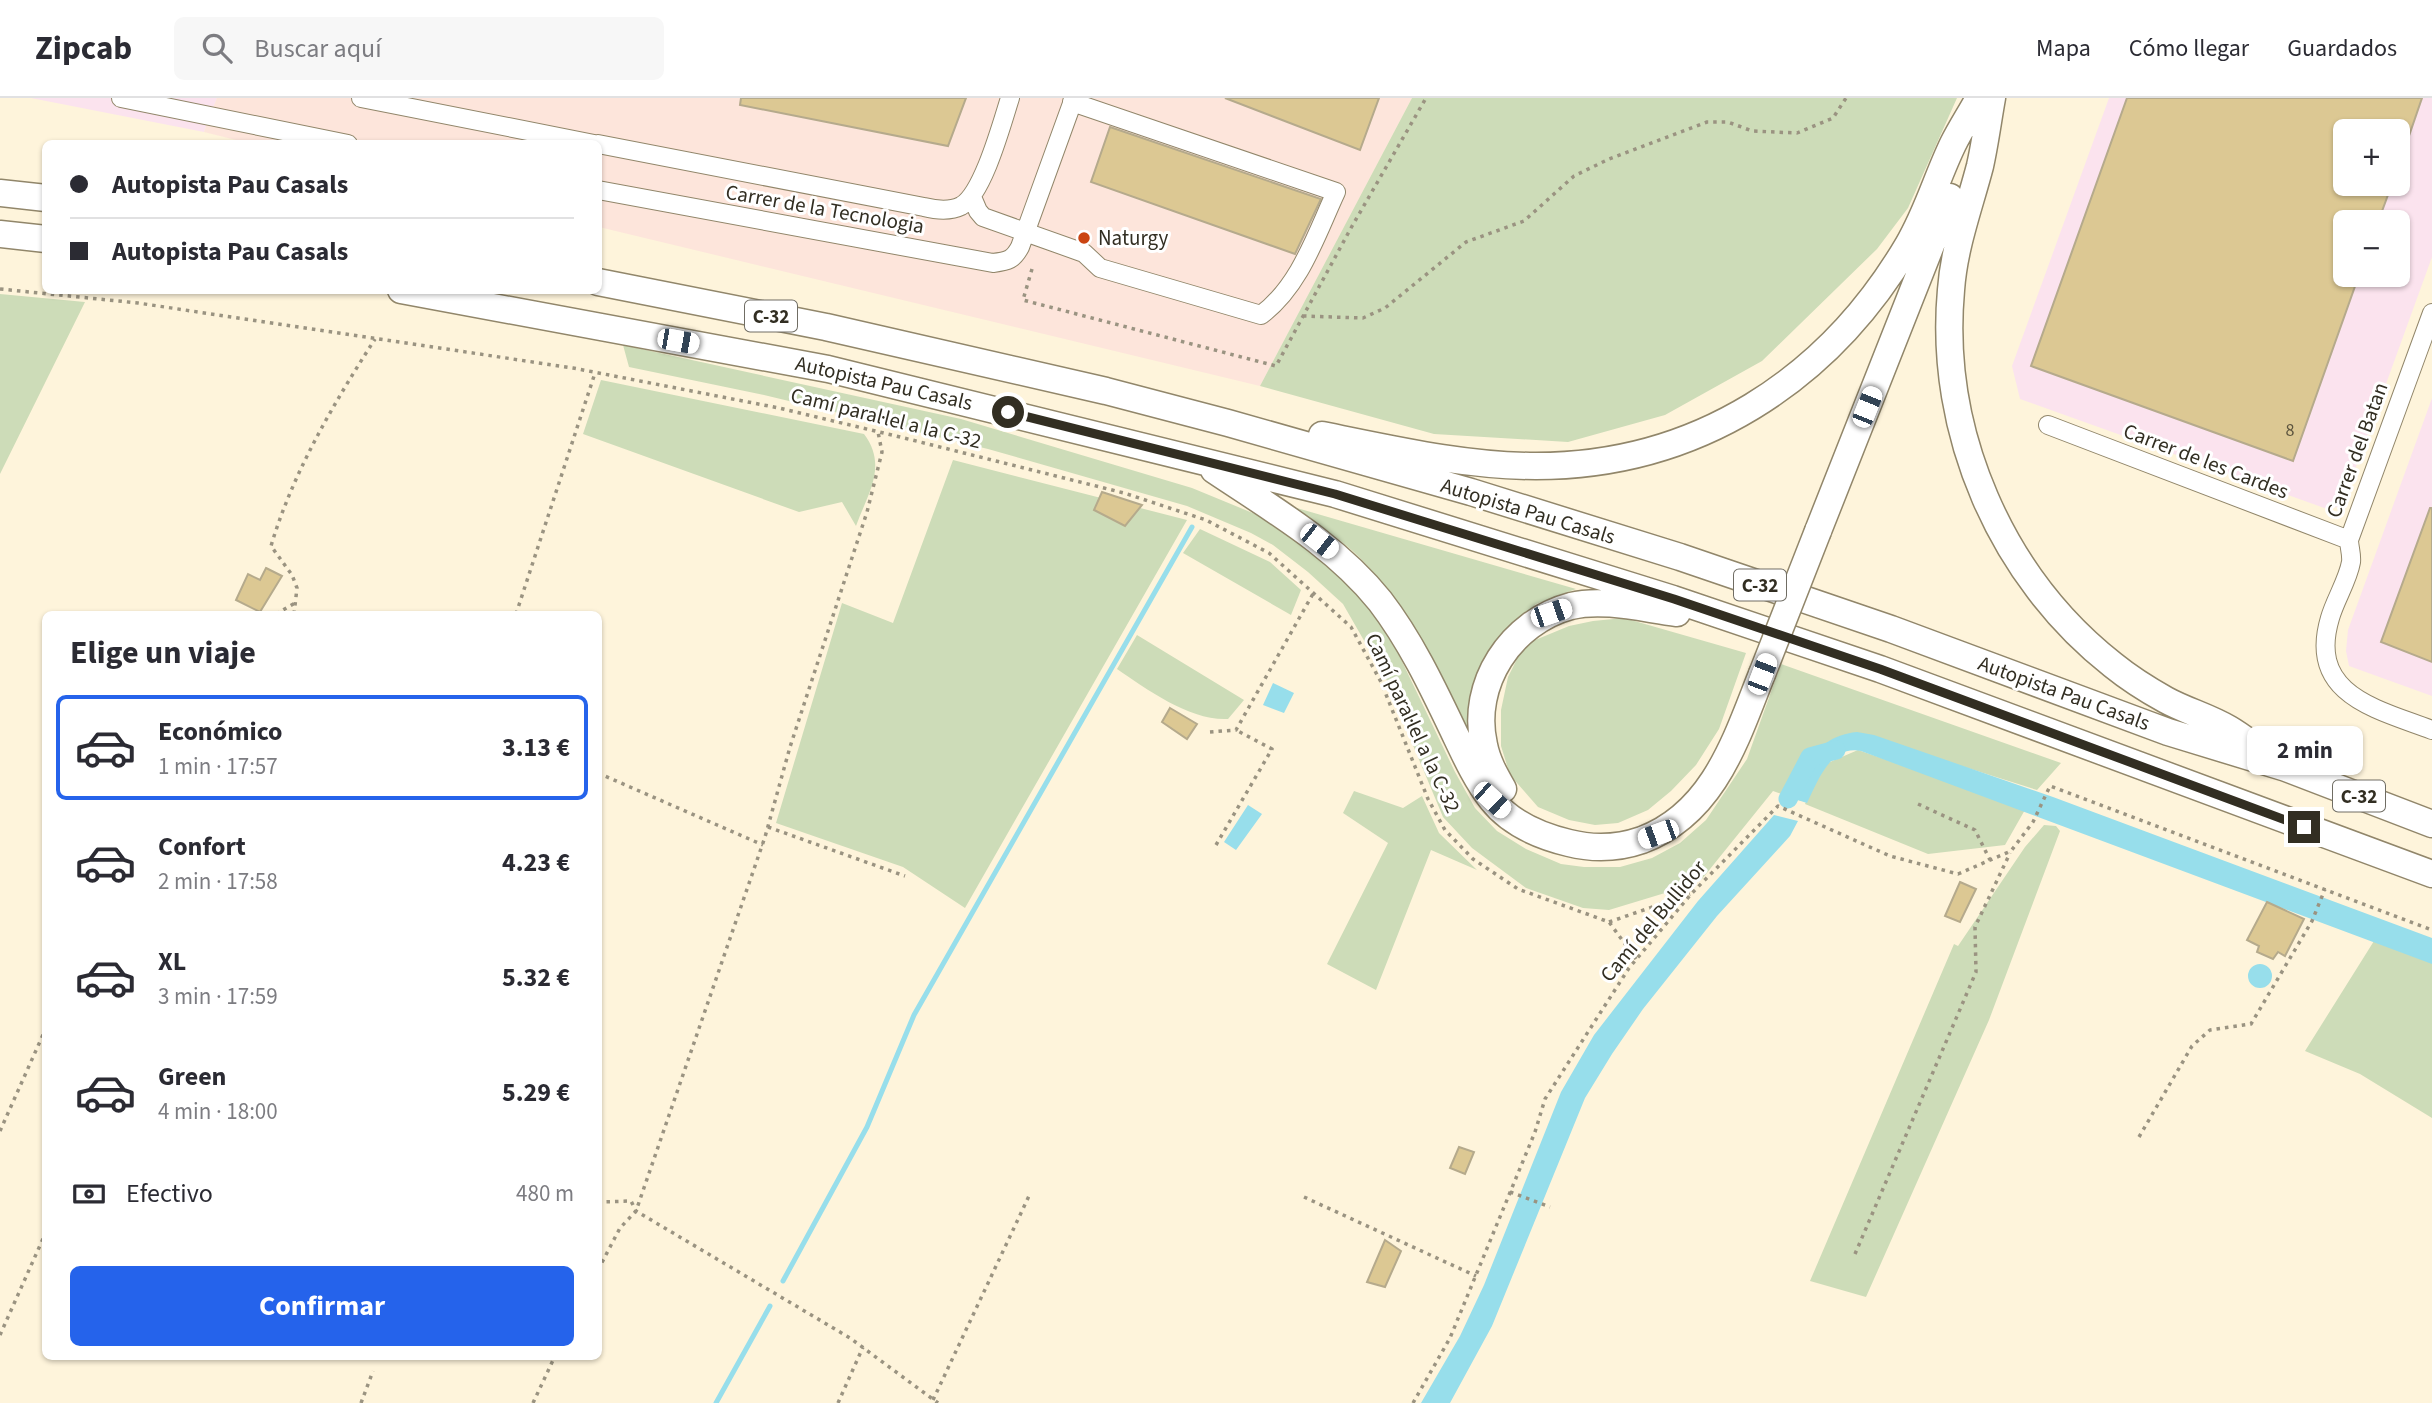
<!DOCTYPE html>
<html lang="es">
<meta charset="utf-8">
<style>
body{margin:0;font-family:"Source Sans 3",sans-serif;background:#f7f7f7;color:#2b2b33;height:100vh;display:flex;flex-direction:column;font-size:26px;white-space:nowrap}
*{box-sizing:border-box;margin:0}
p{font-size:23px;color:#7c7c81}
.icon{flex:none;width:38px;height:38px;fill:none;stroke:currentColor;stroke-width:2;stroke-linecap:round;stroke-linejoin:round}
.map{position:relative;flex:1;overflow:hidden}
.side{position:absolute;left:42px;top:513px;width:560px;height:749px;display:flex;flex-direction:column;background:#fff;border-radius:10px;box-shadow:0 2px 5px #0004}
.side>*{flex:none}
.banner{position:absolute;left:42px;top:42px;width:560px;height:154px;border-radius:10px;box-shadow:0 2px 5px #0004;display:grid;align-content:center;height:154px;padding:0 28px;background:#fff}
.buttons{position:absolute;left:2333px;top:21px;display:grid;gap:14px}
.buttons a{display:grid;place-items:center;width:77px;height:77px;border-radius:10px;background:#fff;box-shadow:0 2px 5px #0004;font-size:35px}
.end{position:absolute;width:32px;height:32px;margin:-16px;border:9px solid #322e22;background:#fff;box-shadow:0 0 0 4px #fff}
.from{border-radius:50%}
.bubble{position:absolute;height:49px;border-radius:10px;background:#fff;box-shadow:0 2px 5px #0004;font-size:23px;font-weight:700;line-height:49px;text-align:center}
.car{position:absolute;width:21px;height:42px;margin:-21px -10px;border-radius:9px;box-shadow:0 0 5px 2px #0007;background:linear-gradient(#fff 24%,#345 0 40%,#fff 0 76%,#345 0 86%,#fff 0)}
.banner b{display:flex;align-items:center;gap:24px;height:66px;font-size:26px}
.banner b+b{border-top:2px solid #e1e1e2}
.banner i{width:18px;height:18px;background:#2b2b33}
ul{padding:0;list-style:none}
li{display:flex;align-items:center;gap:21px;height:105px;margin:0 14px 10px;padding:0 14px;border:4px solid transparent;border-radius:10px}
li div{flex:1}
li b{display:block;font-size:26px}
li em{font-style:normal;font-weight:700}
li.selected{border-color:#2563eb}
li>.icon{width:63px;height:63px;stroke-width:1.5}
h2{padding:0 28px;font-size:32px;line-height:84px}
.pay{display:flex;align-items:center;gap:18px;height:77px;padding:0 28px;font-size:26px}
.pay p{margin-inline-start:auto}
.button{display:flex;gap:14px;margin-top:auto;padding:14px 28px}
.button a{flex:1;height:80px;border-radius:10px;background:#2563eb;color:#fff;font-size:28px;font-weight:700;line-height:80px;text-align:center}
header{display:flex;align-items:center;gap:42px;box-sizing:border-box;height:98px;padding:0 35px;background:#fff;border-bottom:2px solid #e1e1e2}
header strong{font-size:33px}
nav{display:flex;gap:38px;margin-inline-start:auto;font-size:24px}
.search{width:490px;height:63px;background:#f7f7f7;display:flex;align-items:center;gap:18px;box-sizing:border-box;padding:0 24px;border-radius:10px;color:#7c7c81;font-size:26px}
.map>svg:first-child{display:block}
</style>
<header>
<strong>Zipcab</strong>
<div class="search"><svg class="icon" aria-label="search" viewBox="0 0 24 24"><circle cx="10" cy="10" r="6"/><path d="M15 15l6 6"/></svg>Buscar aquí</div>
<nav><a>Mapa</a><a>Cómo llegar</a><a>Guardados</a></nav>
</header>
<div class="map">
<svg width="2432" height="1305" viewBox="0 0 2432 1305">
<rect width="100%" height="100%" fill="#fef4db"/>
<!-- commercial -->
<path fill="#fbe3ee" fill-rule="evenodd" d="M31 0H217L204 34Z
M2109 0H2432V159L2345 399 2337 409 2327 411 2020 301 2012 268ZM2345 33H2398V86H2345ZM2345 124H2398V177H2345Z
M2432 300V598L2349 568 2346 553 2348 532Z"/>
<!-- industrial -->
<path fill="#fde5db" d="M217 0H1412L1260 288 599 129 598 46H252L204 34Z"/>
<!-- green -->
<path fill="#cddcb8" d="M1412 0H1957L1908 110 1877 151 1762 263 1665 317 1568 344 1434 336 1260 288Z
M0 196 85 204 0 376Z
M623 247 961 321 1192 390 1260 418 1311 452 1347 484 1387 532 1455 674 1475 710 1497 733 1526 751 1561 766 1584 769H1620L1652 760 1680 745 1706 722 1747 661 1781 566 2061 665 2037 692 1870 639 1832 642 1801 703 1773 693 1702 781 1688 788 1609 812 1583 810 1526 790 1472 750 1443 719 1405 628 1389 586 1343 506 1308 474 1273 447 1251 435 1187 408 988 351 764 297 629 269Z
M601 282 864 336C888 368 868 395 856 428L842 404 799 414 583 336Z
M953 362 1187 422 965 810 903 769 776 725 842 505 893 525Z
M1290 408 1576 491 1536 506 1492 547 1471 602 1469 635 1471 648C1442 580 1411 512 1359 459 1339 439 1313 424 1290 408Z
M1200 431 1270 464 1301 492 1291 517 1183 455Z
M1624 520 1746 555 1719 631 1696 667 1671 693 1648 712 1618 725 1595 727 1569 722 1538 709 1510 677 1501 648V612L1508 579 1520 555 1528 545 1569 528 1593 523Z
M1137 537 1244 602 1228 621C1190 623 1148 592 1117 571Z
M1858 652 2026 710 2005 747 1928 756 1805 706 1823 667Z
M1354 693 1403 710 1422 698 1439 735 1477 772 1431 752 1376 892 1327 866 1388 745 1343 715Z
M2044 727 2056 728 2060 733 1989 922 1866 1199 1810 1183 1954 846 1958 848 2025 749Z
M2374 843 2432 865V1020L2360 976 2305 953Z"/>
<!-- water -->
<path fill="#97deeb" d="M1273 585 1294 595 1284 615 1263 607Z
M1857 634 1874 637 2053 699 2432 840V866L1861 653C1830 647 1818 683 1807 705L1785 698C1805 668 1817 638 1857 634Z
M1248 707 1262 716 1236 752 1224 744Z
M1774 717 1798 723 1790 738 1717 818 1643 911 1612 956 1585 1000 1492 1228 1450 1305H1421L1460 1238 1484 1187 1561 994 1594 937 1698 803Z
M2248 878a12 12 0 1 1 24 0a12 12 0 1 1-24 0Z"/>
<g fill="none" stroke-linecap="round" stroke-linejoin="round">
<!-- stream -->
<path stroke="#97deeb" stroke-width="5" d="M783 1183 867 1029 914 917 1192 429
M716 1305 770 1208"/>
<!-- canal -->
<path stroke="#97deeb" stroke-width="19" d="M1788 701 1810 659 1836 652"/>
</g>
<!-- building -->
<path fill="#dcc893" stroke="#b5aa8c" stroke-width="2" d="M741 0H966L948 48 740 7Z
M1225 0H1379L1360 52Z
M2127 0H2422L2400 64H2398V33H2345V86H2392L2378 124H2345V177H2359L2293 363 2031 268Z
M1110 29 1321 101 1295 156 1091 84Z
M1102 394 1142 407 1125 428 1094 412Z
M2430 410H2432V564L2381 544Z
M266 470 282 478 260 514 236 502 248 476 260 482Z
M1170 610 1197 626 1187 641 1162 624Z
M1960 784 1976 791 1960 824 1945 818Z
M2267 804 2304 821 2285 858 2278 854 2273 861 2257 854 2259 848 2247 842Z
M1459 1049 1474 1054 1465 1076 1450 1070Z
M1385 1142 1401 1153 1385 1189 1367 1184Z"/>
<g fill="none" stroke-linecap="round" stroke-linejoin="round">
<!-- minor casing -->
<g stroke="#91866a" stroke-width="20">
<path id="minor" d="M121 0 348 46
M361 0 594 46
M598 46 924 109C936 112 949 114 961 108 983 96 1002 25 1010 0
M598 92 993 165C1008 163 1013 162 1020 149L1074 0
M972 99 978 113 983 119 1084 155 1100 170 1261 217C1300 188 1316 137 1336 94L1072 4
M2432 215 2349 442C2349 448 2352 457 2351 464 2348 482 2335 502 2330 520 2307 597 2377 611 2432 632
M2048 327 2349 442"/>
</g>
<!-- highway casing -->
<g stroke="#91866a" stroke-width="29">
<path id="highway" d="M1992 0C1988 22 1985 46 1980 68 1969 110 1954 149 1951 192 1938 334 2001 479 2113 567 2129 580 2148 592 2166 602 2186 613 2209 619 2229 631 2241 638 2252 647 2264 655
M0 95 46 100
M0 136 46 141
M598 184 826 229 1106 293 1228 325 1471 394 1680 459 1891 531 2168 634 2286 670 2432 726
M401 192 828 271 1335 396 1673 501 1880 571 2432 776
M1322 337C1392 351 1464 368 1536 368 1696 368 1828 283 1908 147 1927 115 1937 79 1953 46 1961 30 1971 15 1979 0
M1214 372C1272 411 1335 447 1380 503 1410 542 1432 588 1453 632 1464 655 1476 682 1492 702 1510 725 1540 738 1569 745 1593 751 1619 750 1642 742 1714 715 1736 641 1762 576
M1818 433 1950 99
M1503 691C1495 677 1487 663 1484 647 1470 586 1511 524 1571 508 1604 500 1644 511 1677 515"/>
</g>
<!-- path -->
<path stroke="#9a9381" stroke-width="3.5" stroke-dasharray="3.5 5" stroke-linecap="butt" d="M1032 171 1023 202 1276 268 1351 130 1426 0
M0 191 138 205 573 270 779 310 896 338 1124 395 1206 422 1269 455 1351 529 1381 584 1428 701 1445 732 1473 761 1518 791 1609 824 1636 861
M1303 218 1363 220 1385 210 1466 144 1524 123 1574 78 1609 61 1707 24H1728L1752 33 1797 35 1833 20 1846 0
M276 516 295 505
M294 516 297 490 292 477 271 448C293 374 334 305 375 241
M516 516 595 275
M1210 634 1236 632 1314 494
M598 675 763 747
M1918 706 1975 732 1990 762
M768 729 905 778
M1216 747 1272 651 1236 632
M1609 824 1690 796
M0 1033 46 930
M2139 1039 2192 948 2210 932 2251 926 2312 823 2325 791
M1510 1094 1550 1109
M1304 1099 1476 1178
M598 1104 631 1103 636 1113 850 1240 938 1305
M1855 1156 1976 874 1975 829 2010 755
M598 1172 620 1130 636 1113 765 739 790 649 867 414 882 354 878 334
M0 1237 46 1134
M933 1302 1029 1098
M361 1305 373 1273
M533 1305 555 1258
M838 1305 863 1249
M1413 1305 1450 1240 1535 1034 1545 1001 1629 870 1692 795 1778 708 1890 758 1958 776 2011 753 2033 724 2050 688 2432 832"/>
<!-- minor -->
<use href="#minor" stroke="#fff" stroke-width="18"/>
<!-- highway -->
<use href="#highway" stroke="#fff" stroke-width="26"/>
<!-- highway-bridge casing -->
<g stroke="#91866a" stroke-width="29" stroke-linecap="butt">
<path id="highway-bridge" d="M1762 576 1818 433"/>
</g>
<!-- highway-bridge -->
<use href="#highway-bridge" stroke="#fff" stroke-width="26"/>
</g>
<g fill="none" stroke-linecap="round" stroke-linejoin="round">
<!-- route -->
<path stroke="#322e22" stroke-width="9" d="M1008 314 1335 396 1674 501 1880 571 2304 729"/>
</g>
<!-- markers -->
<circle fill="#cb4412" stroke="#fff" stroke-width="2.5" cx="1084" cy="140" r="7"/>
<g text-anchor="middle" stroke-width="6" stroke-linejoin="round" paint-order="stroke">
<!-- number labels -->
<g font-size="18" fill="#5c543e">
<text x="2290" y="338">8</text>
</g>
<!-- shield labels -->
<g fill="#fff" stroke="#706d64" stroke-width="2">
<rect x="745" y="202.5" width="52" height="31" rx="5"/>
<rect x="1734" y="471.5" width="52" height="31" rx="5"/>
<rect x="2333" y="682.5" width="52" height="31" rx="5"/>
</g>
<g font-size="19" font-weight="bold" fill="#322e22">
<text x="771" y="225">C-32</text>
<text x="1760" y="494">C-32</text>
<text x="2359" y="705">C-32</text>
</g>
<!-- street labels -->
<g font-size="21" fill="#322e22" stroke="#fff">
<text transform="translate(825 111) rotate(10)" y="7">Carrer de la Tecnologia</text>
<text transform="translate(884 285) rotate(13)" y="7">Autopista Pau Casals</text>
<text transform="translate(886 320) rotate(14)" y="7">Camí paral·lel a la C-32</text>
<text transform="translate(2357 352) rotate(-70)" y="7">Carrer del Batan</text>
<text transform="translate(2206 363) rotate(21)" y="7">Carrer de les Cardes</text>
<text transform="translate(1528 413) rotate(17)" y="7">Autopista Pau Casals</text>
<text transform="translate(2064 595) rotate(20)" y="7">Autopista Pau Casals</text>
<text transform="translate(1413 625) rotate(65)" y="7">Camí paral·lel a la C-32</text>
<text transform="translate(1653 823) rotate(-50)" y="7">Camí del Bullidor</text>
</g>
<!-- poi labels -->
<g font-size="21" fill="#322e22" stroke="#fff" text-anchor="start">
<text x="1098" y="147">Naturgy</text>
</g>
</g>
</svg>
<div class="buttons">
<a>+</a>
<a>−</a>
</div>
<i class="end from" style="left:1008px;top:314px"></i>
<i class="end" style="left:2304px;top:729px"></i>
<div class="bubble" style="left:2247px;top:628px;width:116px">2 min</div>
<i class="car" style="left:678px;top:243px;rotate:100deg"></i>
<i class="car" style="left:1867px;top:309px;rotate:22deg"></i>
<i class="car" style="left:1319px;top:443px;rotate:128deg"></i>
<i class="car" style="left:1551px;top:515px;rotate:71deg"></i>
<i class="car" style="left:1762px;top:576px;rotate:21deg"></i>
<i class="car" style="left:1492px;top:702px;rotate:133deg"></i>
<i class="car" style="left:1658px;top:736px;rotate:250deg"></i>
<div class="banner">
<b><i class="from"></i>Autopista Pau Casals</b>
<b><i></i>Autopista Pau Casals</b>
</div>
<section class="side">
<h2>Elige un viaje</h2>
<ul>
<li class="selected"><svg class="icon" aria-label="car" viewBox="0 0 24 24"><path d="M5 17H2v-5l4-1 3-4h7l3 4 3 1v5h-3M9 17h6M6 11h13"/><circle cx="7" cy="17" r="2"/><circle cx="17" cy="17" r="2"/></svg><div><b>Económico</b><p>1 min · 17:57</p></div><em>3.13 €</em></li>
<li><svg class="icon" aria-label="car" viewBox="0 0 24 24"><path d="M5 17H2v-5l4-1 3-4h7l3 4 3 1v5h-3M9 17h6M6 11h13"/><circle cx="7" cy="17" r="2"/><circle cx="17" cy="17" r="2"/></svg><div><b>Confort</b><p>2 min · 17:58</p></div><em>4.23 €</em></li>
<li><svg class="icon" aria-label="car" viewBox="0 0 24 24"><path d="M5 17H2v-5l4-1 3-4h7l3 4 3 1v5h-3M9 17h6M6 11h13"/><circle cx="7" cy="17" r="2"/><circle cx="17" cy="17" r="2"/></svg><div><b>XL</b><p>3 min · 17:59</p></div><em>5.32 €</em></li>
<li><svg class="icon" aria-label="car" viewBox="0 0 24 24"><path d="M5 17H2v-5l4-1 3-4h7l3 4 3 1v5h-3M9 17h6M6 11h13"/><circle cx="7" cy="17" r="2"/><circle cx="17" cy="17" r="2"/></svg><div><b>Green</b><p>4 min · 18:00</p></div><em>5.29 €</em></li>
</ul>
<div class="pay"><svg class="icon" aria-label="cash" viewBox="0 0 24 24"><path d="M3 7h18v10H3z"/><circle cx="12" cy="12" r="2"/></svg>Efectivo<p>480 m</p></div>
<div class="button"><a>Confirmar</a></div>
</section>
</div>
